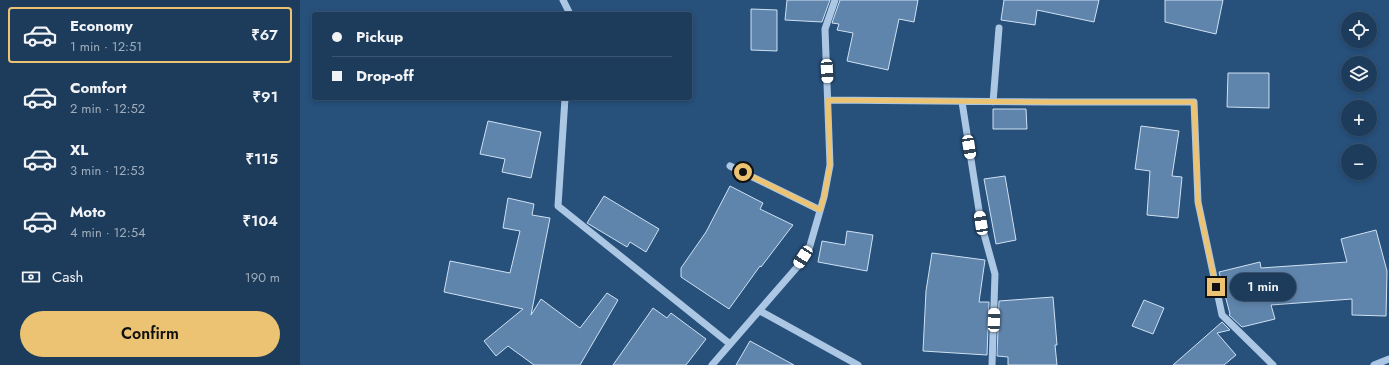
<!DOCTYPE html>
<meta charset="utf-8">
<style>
body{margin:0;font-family:Jost,sans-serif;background:#2a4765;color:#f1f3f6;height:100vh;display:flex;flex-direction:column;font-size:15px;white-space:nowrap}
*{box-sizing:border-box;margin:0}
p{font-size:13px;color:#a0adbb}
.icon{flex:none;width:22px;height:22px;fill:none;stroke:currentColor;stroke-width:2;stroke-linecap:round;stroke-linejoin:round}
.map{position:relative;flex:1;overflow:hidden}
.drawer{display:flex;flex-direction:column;background:#1d3c5c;width:300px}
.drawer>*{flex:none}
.hud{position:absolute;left:12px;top:12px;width:380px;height:88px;border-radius:4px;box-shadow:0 2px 6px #0003,0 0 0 1px #3b5672;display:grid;align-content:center;height:88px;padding:0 20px;background:#1d3c5c}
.buttons{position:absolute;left:1041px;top:12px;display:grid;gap:8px}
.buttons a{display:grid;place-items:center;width:36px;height:36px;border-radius:50%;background:#1d3c5c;box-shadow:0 2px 6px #0003,0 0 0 1px #3b5672;font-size:20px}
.end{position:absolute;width:18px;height:18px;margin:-9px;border:5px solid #ebc372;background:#111;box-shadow:0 0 0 2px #111}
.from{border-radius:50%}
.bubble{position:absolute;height:28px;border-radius:14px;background:#1d3c5c;box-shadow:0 2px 6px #0003,0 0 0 1px #3b5672;font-size:13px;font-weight:600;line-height:28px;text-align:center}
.car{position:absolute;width:12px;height:24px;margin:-12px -6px;border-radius:5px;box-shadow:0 0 3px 1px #0007;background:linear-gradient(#fff 24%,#345 0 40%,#fff 0 76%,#345 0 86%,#fff 0)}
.hud b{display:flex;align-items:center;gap:14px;height:38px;font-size:15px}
.hud b+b{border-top:1px solid #3b5672}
.hud i{width:10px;height:10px;background:#f1f3f6}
ul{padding:7px 0 0;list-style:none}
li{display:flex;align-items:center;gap:12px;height:56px;margin:0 8px 6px;padding:0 12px;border:2px solid transparent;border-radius:4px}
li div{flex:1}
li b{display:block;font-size:15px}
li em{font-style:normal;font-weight:600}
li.on{border-color:#ebc372}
li>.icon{width:36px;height:36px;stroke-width:1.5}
.pay{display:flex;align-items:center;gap:10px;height:44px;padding:0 20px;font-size:15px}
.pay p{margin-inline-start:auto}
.primary-button{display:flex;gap:8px;margin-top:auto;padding:8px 20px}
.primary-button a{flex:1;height:46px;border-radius:24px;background:#ebc372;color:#111;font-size:16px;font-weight:600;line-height:46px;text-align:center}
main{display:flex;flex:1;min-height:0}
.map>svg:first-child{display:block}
</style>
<main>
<section class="drawer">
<ul>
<li class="on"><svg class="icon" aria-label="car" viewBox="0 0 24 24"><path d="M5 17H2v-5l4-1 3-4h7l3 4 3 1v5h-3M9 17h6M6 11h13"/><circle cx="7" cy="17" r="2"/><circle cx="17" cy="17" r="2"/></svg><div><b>Economy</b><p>1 min · 12:51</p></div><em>₹67</em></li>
<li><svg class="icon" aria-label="car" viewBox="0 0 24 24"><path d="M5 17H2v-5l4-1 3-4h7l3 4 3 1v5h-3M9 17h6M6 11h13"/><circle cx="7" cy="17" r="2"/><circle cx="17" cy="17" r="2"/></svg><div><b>Comfort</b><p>2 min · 12:52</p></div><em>₹91</em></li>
<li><svg class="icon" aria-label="car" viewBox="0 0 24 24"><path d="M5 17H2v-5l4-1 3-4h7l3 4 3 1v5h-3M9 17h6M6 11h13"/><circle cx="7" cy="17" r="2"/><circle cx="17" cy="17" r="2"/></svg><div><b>XL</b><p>3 min · 12:53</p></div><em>₹115</em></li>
<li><svg class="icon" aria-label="car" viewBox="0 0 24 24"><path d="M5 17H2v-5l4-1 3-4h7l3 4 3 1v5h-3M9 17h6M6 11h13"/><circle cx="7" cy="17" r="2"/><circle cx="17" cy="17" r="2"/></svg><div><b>Moto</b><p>4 min · 12:54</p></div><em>₹104</em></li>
</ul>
<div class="pay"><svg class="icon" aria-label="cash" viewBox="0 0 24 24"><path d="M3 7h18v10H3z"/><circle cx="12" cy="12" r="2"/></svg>Cash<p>190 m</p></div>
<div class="primary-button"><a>Confirm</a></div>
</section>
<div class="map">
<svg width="1089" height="365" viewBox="0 0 1089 365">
<rect width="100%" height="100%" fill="#27507b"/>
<!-- building -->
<path fill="#6085ac" stroke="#cee1f3" d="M487 0H530L522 22 485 20Z
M540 0H618L614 22 599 19 588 70 547 61 553 33 537 30 539 24 532 23Z
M704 0H799L794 22 737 10 735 25 701 20Z
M865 0H923L916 34 865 22Z
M451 9 477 10V51L451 50Z
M928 73H969V108L927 107Z
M693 109H726L727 129H693Z
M188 121 241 132 231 178 202 172 205 159 180 154Z
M841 126 879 131 872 176 882 177 878 218 847 215 850 171 835 169Z
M705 176 716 240 696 244 684 179Z
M430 186 463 203 460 209 493 225 461 267 460 266 429 309 381 277V268L406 232Z
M304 196 359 229 346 252 330 242 327 247 287 223Z
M208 198 234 204 232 215 250 218 231 315 241 299 280 328 307 293 318 300 280 365H234L208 346 196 356 184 341 223 309 144 292 150 261 210 273 220 231 203 228Z
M1076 230 1087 271 1086 316 1052 315V299L971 305 975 319 942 327 929 315 930 314 919 272 960 262 961 268 1047 262 1041 239Z
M547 231 573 235 567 271 518 262 522 241 545 245Z
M632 253 685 260 679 302H689L687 355 623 351 626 291Z
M753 297 757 345H755L757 365H708V357L697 356 699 301Z
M844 300 864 308 853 334 832 326Z
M353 308 367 318 371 313 406 339 386 365H313Z
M922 322 930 330 917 333 936 355 924 365H873Z
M450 341 494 365H436Z"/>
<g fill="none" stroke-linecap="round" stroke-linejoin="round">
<!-- minor -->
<path stroke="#abc7e4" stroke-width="7" d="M263 0 270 14
M265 98 258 206 430 344
M528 100 751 102H894L898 202 922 315 973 365
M662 102 681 223 695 274 692 365
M693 102 699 28
M430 166 520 210
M460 311 558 365
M412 365 498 266 509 249 524 197 530 165 525 29 535 0
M1074 365 1089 359"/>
</g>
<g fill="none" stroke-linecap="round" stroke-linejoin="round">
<!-- route -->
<path stroke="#ebc372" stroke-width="5" d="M443 172 520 210 524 197 530 165 528 100 751 102H894L898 202 916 287"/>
</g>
</svg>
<div class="buttons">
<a><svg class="icon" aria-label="locate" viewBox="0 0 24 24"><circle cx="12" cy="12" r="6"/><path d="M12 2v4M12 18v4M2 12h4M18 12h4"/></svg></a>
<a><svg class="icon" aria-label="layers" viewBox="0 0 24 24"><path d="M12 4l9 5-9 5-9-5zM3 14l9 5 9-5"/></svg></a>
<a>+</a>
<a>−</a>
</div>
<i class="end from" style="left:443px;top:172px"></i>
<i class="end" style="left:916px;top:287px"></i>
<div class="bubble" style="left:930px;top:273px;width:66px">1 min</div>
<i class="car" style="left:527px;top:71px;rotate:177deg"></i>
<i class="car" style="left:669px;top:147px;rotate:171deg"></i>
<i class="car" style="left:681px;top:223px;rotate:351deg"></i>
<i class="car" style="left:503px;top:257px;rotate:213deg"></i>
<i class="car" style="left:694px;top:320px;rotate:2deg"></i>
<div class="hud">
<b><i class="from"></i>Pickup</b>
<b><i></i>Drop-off</b>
</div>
</div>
</main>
